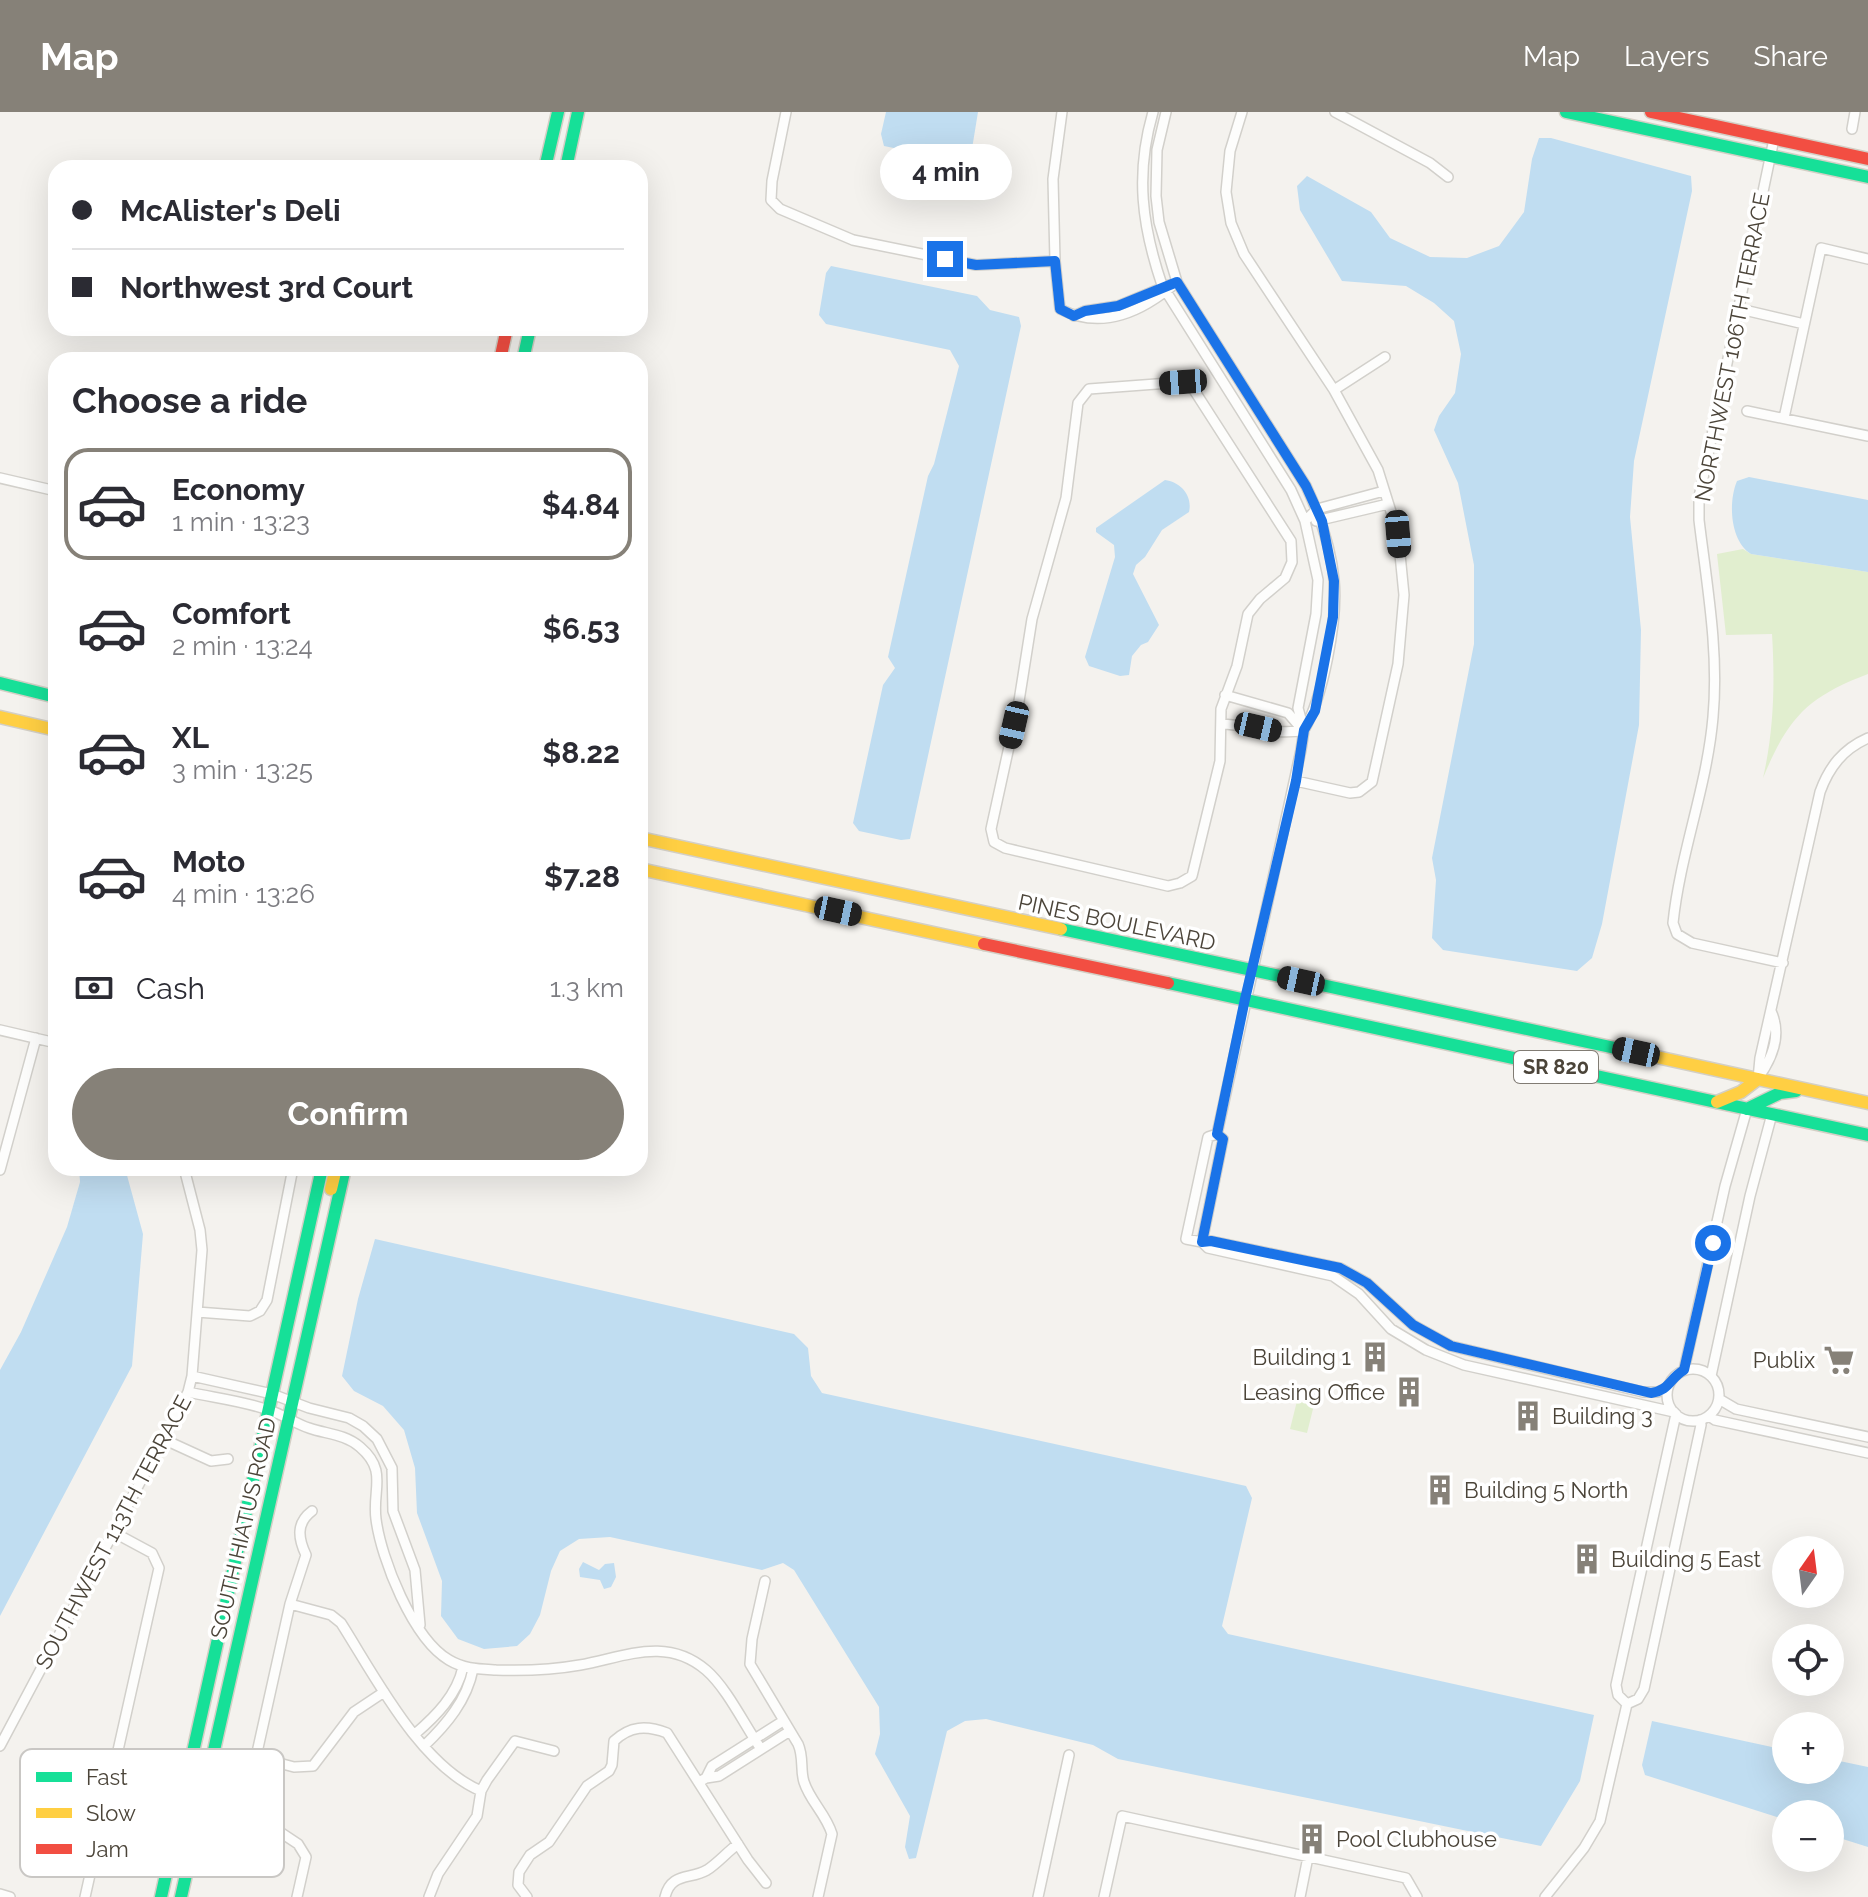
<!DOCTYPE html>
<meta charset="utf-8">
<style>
body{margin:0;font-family:Raleway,sans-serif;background:#f2f2f3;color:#2b2b33;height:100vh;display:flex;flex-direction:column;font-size:30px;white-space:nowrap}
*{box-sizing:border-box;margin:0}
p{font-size:26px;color:#7c7c81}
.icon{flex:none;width:44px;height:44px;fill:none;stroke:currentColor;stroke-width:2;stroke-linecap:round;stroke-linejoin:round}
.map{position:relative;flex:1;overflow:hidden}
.panel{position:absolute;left:48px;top:240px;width:600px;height:824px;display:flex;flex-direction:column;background:#fff;border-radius:24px;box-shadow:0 8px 32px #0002}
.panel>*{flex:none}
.top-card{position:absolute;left:48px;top:48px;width:600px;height:176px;border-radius:24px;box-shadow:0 8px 32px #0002;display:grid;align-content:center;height:176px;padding:0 24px;background:#fff}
.needle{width:52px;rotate:14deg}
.controls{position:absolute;left:1772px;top:1424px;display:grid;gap:16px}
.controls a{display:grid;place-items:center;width:72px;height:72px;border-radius:50%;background:#fff;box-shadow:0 8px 32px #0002;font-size:40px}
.end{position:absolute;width:36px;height:36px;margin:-18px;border:10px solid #1a73e8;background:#fff;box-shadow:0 0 0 4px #fff}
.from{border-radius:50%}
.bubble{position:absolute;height:56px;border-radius:28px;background:#fff;box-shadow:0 8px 32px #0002;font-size:26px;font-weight:700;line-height:56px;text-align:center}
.car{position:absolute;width:24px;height:48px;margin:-24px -12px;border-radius:10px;box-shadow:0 0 6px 2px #0007;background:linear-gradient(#222 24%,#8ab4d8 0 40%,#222 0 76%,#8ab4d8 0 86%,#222 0)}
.top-card b{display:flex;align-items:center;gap:28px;height:76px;font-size:30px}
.top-card b+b{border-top:2px solid #e1e1e2}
.top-card i{width:20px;height:20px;background:#2b2b33}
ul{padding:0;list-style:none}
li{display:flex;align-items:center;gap:24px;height:112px;margin:0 16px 12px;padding:0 8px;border:4px solid transparent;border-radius:24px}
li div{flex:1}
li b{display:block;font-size:30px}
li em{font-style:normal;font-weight:700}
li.on{border-color:#868178}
li>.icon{width:72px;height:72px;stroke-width:1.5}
h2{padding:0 24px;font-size:36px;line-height:96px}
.pay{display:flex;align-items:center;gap:20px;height:88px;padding:0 24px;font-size:30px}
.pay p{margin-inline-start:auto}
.action{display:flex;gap:16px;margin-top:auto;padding:16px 24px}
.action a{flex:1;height:92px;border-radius:48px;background:#868178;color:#fff;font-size:32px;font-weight:700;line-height:92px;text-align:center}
header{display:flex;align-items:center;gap:48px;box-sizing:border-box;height:112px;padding:0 40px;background:#868178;color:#fff}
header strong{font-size:38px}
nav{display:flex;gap:44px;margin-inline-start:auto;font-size:28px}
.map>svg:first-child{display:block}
</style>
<header>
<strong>Map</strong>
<nav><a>Map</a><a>Layers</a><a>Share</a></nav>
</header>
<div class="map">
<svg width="1868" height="1785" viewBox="0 0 1868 1785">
<rect width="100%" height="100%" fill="#f4f2ee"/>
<!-- green -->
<path fill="#e1eecf" d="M1743 437 1751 442 1868 460V562C1807 585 1788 606 1763 666 1774 618 1775 571 1772 522L1726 523 1717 442Z
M1299 1281 1316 1285 1307 1321 1290 1317Z"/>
<!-- water -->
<path fill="#c0ddf1" d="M886 0H978L971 43 962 50 884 34 881 22Z
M1539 26H1551L1691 64 1692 79 1634 349 1630 405 1641 518 1639 613 1602 812 1592 846 1577 859 1443 838 1432 826 1436 768 1432 746 1474 532V453L1458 371 1434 318 1439 304 1455 281 1461 242 1454 209 1434 191 1406 174 1342 169 1300 98 1297 74 1307 64 1371 100 1390 126 1430 145 1467 146 1499 134 1524 100 1532 47Z
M831 154 977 184 990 198 1019 205 1021 214 910 727 901 728 859 719 853 711 883 573 895 556 888 545 928 364 934 352 959 254 950 238 826 212 819 203 826 161Z
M1749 365 1868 388V460L1751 442C1730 429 1728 390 1737 369Z
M1165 368C1180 370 1193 383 1189 400L1162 418 1145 445 1136 453 1133 462 1159 513 1148 530 1141 533 1132 544 1129 563 1120 564 1089 554 1085 545 1115 445 1114 433 1096 420V416Z
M79 1056H125L143 1122 132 1254 0 1504V1258L21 1220 67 1115 80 1070Z
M375 1127 794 1222 808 1236 811 1264 822 1281 1246 1374 1252 1386 1222 1514 1228 1522 1594 1603 1580 1669 1541 1734 1118 1647 1093 1633 986 1607 965 1609 947 1619 916 1746 909 1747 905 1735 910 1704 875 1642 880 1622 879 1595 794 1458 783 1451 762 1458 610 1425 579 1427 560 1439 551 1459 540 1503 530 1522 517 1534 484 1537 458 1527 441 1504 442 1469 417 1401 415 1356 404 1318 383 1294 354 1279 342 1264 358 1187Z
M583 1450 599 1458 605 1452 614 1451 616 1465 611 1475 604 1477 600 1468 580 1465 579 1457Z
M1652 1609 1786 1638V1658H1830V1647L1868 1655V1735L1830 1723V1702H1786V1708L1645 1663 1642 1653Z"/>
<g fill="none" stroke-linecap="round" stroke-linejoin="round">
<!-- street casing -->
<g stroke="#d2d0cb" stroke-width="12">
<path id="street" d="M786 0 772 69 771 88 780 97 853 128 976 153 1055 149 1060 197C1103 219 1143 199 1177 170
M1153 0C1135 62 1142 114 1162 173L1291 378 1305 409 1318 468 1316 502 1298 596 1304 618 1301 638 1217 1022 1223 1027 1202 1130
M1166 0 1157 38 1156 84 1159 110 1177 170 1306 374C1320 404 1331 435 1334 468 1338 508 1323 585 1304 618
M1242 0 1230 39 1226 80 1231 111 1244 142 1334 278 1378 358 1398 422 1404 483 1398 552 1372 670 1359 680 1350 681 1296 669
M1335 0 1430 51 1448 65
M1852 17 1855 0
M1774 27 1699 385V408C1707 474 1719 539 1713 605 1707 675 1680 742 1673 811L1677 822 1692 831 1783 851
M1055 149 1053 67 1062 0
M1740 197 1804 212
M1074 204 1085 199 1118 194 1169 173
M1183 270 1194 278 1291 429 1292 450 1285 466 1260 487 1248 502 1237 554 1221 597 1220 649 1192 764 1180 771 1168 774 1005 736 994 730 991 717 1019 589 1032 507 1066 386 1078 291 1089 277Z
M1334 278 1385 245
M1747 299 1868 324
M1784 306 1821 136 1868 147
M0 366 56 379
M1305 409 1317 397 1384 379
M1316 409 1388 392
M1225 583 1288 601 1301 616
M1222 612C1249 613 1276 624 1304 618
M0 918 56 931
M1758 966C1772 947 1782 923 1771 899
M1758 967 1760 946 1820 680C1829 655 1843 637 1868 626
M1217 1022 1208 1025 1186 1127 1202 1130 1211 1129 1340 1156 1367 1171 1413 1213 1451 1234 1643 1280H1658L1668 1275
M0 1058 36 926
M1202 1130 1208 1136 1333 1164 1359 1182 1391 1217 1426 1238 1464 1253 1674 1300
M197 1200 250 1204 260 1199 267 1188 293 1056
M1667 1283a26 26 0 1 1 52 0a26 26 0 1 1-52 0Z
M1684 1258 1725 1074 1747 997
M192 1264 272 1282 309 1296 349 1306 363 1314 377 1327 392 1356 393 1399 415 1458 420 1513
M1711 1264 1750 1084 1772 1002
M188 1280C215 1286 245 1289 271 1299 284 1303 296 1312 309 1316 326 1322 345 1322 360 1335 388 1359 372 1377 376 1407 381 1447 413 1527 449 1548 464 1557 479 1557 496 1558 524 1559 552 1558 580 1553 625 1545 666 1524 706 1558 727 1576 745 1614 761 1637
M1719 1287 1736 1297 1868 1325
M1709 1304 1715 1308 1868 1341
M163 1327 211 1349 228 1347
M765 1469 752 1527 750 1552 798 1632C804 1645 800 1658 804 1670 810 1689 826 1702 832 1722L818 1785
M290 1492 331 1503 341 1511C376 1566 420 1653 481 1679
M1627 1592 1618 1583 1616 1573 1676 1302
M1627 1592 1638 1587 1644 1577 1701 1313 1700 1308
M415 1622C436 1604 457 1583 463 1555
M0 1634 188 1280 192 1264 202 1138 200 1118 184 1056
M424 1634C447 1612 467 1588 473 1557
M256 1645 290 1492 306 1443C298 1426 296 1411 312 1399
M706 1666 719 1664 790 1619
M699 1670 706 1666 712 1654 783 1609
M0 1782 10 1785
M85 1785 159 1456 152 1441 113 1420
M297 1785 306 1745 298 1732 247 1698 245 1689 256 1645 294 1655 313 1654 354 1600 384 1580
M429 1785 438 1762 477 1704 481 1679 487 1668 515 1629 554 1639
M527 1785 518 1773 519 1760 530 1743 549 1730 587 1674 609 1659 612 1653 614 1629C630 1614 646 1613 667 1621L748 1748 766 1771
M665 1785C671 1760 690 1768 707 1758 718 1751 727 1740 738 1732
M1038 1785 1069 1643
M1104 1785 1122 1704 1406 1766 1417 1785
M1300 1785 1308 1745
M1545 1785 1584 1736 1600 1709 1627 1592"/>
</g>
<!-- fast casing -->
<g stroke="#d3cfc5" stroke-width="15">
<path id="fast" d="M1566 0 1868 65
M545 56 558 0
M566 56 578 0
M523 248 530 216
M0 571 56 585
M1061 817 1643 942
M1168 871 1868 1023
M1747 997 1780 981 1796 979
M161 1785 322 1056
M181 1785 345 1056"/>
</g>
<!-- slow casing -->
<g stroke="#d3cfc5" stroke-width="15">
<path id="slow" d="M0 605 56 618
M640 726 1061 817
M640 757 984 832
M1643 942 1868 991
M1717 990 1741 980 1758 967
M331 1077 336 1056"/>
</g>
<!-- jam casing -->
<g stroke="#d3cfc5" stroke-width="15">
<path id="jam" d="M1651 0 1868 47
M500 248 507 216
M984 832 1168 871"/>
</g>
<!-- street -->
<use href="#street" stroke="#fdfdfc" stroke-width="9"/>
<!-- fast -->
<use href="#fast" stroke="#16e098" stroke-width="12"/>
<!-- slow -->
<use href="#slow" stroke="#ffcf43" stroke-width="12"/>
<!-- jam -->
<use href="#jam" stroke="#f24e42" stroke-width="12"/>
</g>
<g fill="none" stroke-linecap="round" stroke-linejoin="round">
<!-- route -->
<path stroke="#1a73e8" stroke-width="10" d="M945 147 976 153 1055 149 1060 197 1074 204 1085 199 1118 194 1177 170 1306 374 1322 409 1334 469 1333 505 1315 599 1304 618 1296 669 1245 887 1217 1022 1223 1027 1202 1130 1211 1129 1340 1156 1367 1171 1413 1213 1451 1234 1651 1281C1670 1278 1669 1267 1684 1258L1713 1131"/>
</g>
<!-- icons -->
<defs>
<g id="building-bare" transform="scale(2.4)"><path d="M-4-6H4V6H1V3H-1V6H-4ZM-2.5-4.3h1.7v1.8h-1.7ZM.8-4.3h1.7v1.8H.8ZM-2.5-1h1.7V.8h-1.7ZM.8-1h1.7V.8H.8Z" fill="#868178" stroke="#fff" stroke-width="2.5" paint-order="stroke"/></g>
<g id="supermarket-bare" transform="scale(2.4)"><path d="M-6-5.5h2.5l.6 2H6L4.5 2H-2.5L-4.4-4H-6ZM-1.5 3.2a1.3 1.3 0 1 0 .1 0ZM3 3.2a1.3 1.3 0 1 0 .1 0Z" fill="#868178" stroke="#fff" stroke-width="2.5" paint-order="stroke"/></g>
</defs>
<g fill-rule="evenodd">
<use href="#building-bare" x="1375" y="1245"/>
<use href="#supermarket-bare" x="1839" y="1248"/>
<use href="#building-bare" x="1409" y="1280"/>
<use href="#building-bare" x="1528" y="1304"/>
<use href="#building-bare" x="1440" y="1378"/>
<use href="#building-bare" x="1587" y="1447"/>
<use href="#building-bare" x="1312" y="1727"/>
</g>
<g text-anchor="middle" stroke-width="7" stroke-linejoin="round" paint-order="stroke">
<!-- shield labels -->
<rect fill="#fff" stroke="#817c74" stroke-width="2" x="1514" y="939" width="84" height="32" rx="6"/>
<g font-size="20" font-weight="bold" fill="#4b4439">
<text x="1556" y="962">SR 820</text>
</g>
<!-- street labels -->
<g font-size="22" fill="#4b4439" stroke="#fff">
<text transform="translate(1732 235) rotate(-79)" y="8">NORTHWEST 106TH TERRACE</text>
<text transform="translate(1117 810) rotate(12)" y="8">PINES BOULEVARD</text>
<text transform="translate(243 1416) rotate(-77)" y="8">SOUTH HIATUS ROAD</text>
<text transform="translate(113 1420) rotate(-62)" y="8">SOUTHWEST 113TH TERRACE</text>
</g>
<!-- poi labels -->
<g font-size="22" fill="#4b4439" stroke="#fff" text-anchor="start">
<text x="1351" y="1253" text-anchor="end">Building 1</text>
<text x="1815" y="1256" text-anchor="end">Publix</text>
<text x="1385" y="1288" text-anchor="end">Leasing Office</text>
<text x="1552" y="1312">Building 3</text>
<text x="1464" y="1386">Building 5 North</text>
<text x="1611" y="1455">Building 5 East</text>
<text x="1336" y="1735">Pool Clubhouse</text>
</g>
</g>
<!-- legend -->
<rect x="20" y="1637" width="264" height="128" rx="12" fill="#fff" stroke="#c9c7c4" stroke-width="2"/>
<rect x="36" y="1660" width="36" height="10" fill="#16e098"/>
<rect x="36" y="1696" width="36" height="10" fill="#ffcf43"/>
<rect x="36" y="1732" width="36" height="10" fill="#f24e42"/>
<g font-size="22" fill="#4b4439">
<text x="86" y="1673">Fast</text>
<text x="86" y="1709">Slow</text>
<text x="86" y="1745">Jam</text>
</g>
</svg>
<div class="controls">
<a><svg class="needle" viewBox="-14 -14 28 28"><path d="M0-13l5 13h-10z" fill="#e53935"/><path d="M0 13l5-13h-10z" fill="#7c7c81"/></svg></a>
<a><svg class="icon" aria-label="locate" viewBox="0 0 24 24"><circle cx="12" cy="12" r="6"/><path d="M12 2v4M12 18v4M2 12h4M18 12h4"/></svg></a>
<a>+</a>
<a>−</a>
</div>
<i class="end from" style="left:1713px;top:1131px"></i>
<i class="end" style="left:945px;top:147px"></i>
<div class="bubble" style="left:880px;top:32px;width:132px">4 min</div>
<i class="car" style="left:1183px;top:270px;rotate:266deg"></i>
<i class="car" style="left:1398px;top:422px;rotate:175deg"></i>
<i class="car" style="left:1014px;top:613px;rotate:193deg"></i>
<i class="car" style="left:1258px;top:615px;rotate:103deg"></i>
<i class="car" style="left:838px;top:799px;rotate:102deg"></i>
<i class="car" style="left:1301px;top:869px;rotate:282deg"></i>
<i class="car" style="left:1636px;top:940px;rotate:282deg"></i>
<div class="top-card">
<b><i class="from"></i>McAlister's Deli</b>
<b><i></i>Northwest 3rd Court</b>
</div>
<section class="panel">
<h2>Choose a ride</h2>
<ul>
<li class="on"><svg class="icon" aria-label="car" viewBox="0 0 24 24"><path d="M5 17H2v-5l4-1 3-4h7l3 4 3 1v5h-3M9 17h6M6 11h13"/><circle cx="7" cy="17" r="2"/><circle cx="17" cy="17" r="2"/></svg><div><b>Economy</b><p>1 min · 13:23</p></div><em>$4.84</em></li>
<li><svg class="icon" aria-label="car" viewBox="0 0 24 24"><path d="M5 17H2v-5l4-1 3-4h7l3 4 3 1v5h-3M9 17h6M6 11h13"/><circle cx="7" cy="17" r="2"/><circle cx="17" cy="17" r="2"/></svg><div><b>Comfort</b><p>2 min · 13:24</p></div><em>$6.53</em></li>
<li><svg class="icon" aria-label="car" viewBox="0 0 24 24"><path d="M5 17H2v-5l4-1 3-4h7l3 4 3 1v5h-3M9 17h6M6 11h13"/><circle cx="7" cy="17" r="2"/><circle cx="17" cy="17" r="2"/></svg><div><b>XL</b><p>3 min · 13:25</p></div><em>$8.22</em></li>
<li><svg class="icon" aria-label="car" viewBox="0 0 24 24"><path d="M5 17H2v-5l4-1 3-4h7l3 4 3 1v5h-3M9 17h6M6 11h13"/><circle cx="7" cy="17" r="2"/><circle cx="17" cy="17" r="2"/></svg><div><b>Moto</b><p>4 min · 13:26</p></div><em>$7.28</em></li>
</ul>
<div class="pay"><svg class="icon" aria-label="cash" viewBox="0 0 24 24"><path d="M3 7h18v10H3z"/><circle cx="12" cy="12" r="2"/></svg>Cash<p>1.3 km</p></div>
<div class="action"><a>Confirm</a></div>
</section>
</div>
